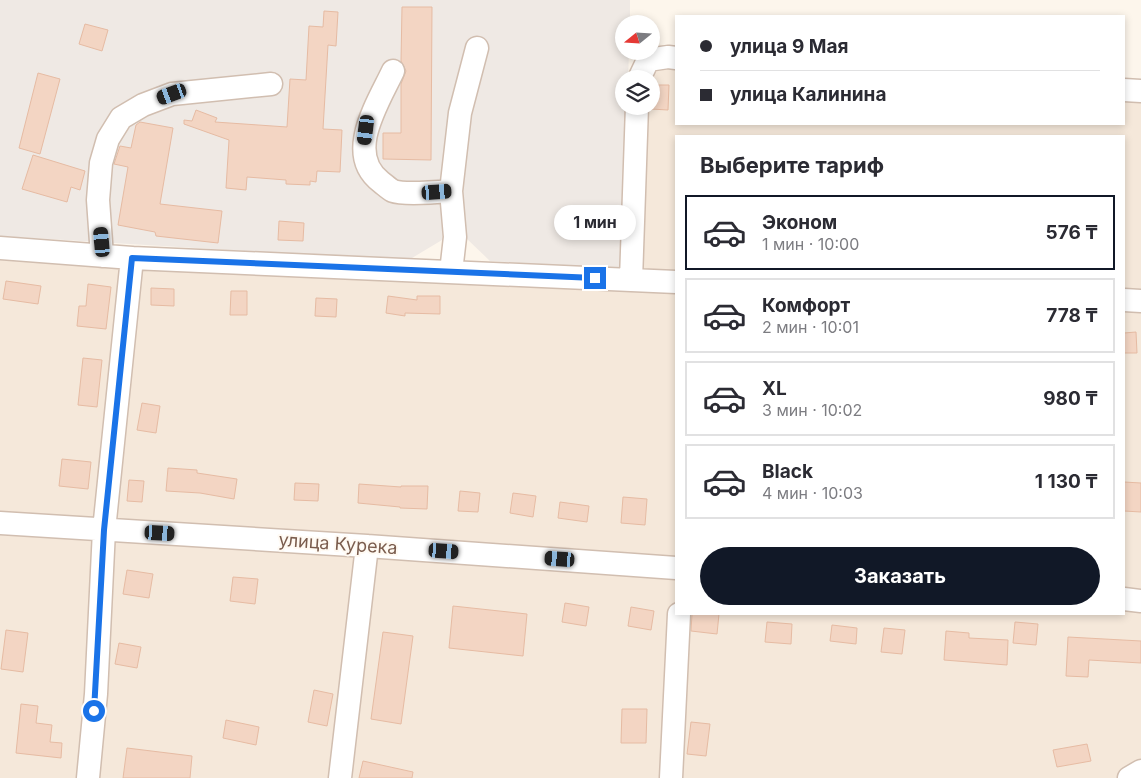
<!DOCTYPE html>
<html lang="ru">
<meta charset="utf-8">
<style>
body{margin:0;font-family:Inter,sans-serif;background:#f7f7f7;color:#2b2b33;height:100vh;display:flex;flex-direction:column;font-size:19px;white-space:nowrap}
*{box-sizing:border-box;margin:0}
p{font-size:16px;color:#7c7c81}
.icon{flex:none;width:28px;height:28px;fill:none;stroke:currentColor;stroke-width:2;stroke-linecap:round;stroke-linejoin:round}
.map{position:relative;flex:1;overflow:hidden}
.details{position:absolute;left:675px;top:135px;width:450px;height:480px;display:flex;flex-direction:column;background:#fff;border-radius:0px;box-shadow:0 2px 8px #0003}
.details>*{flex:none}
.hud{position:absolute;left:675px;top:15px;width:450px;height:110px;border-radius:0px;box-shadow:0 2px 8px #0003;display:grid;align-content:center;height:110px;padding:0 25px;background:#fff}
.needle{width:32px;rotate:252deg}
.buttons{position:absolute;left:615px;top:15px;display:grid;gap:10px}
.buttons a{display:grid;place-items:center;width:45px;height:45px;border-radius:50%;background:#fff;box-shadow:0 2px 8px #0003;font-size:25px}
.end{position:absolute;width:22px;height:22px;margin:-11px;border:6px solid #1a73e8;background:#fff;box-shadow:0 0 0 2px #fff}
.from{border-radius:50%}
.bubble{position:absolute;height:35px;border-radius:18px;background:#fff;box-shadow:0 2px 8px #0003;font-size:16px;font-weight:700;line-height:35px;text-align:center}
.car{position:absolute;width:15px;height:30px;margin:-15px -8px;border-radius:6px;box-shadow:0 0 4px 1px #0007;background:linear-gradient(#222 24%,#8ab4d8 0 40%,#222 0 76%,#8ab4d8 0 86%,#222 0)}
.hud b{display:flex;align-items:center;gap:18px;height:48px;font-size:19px}
.hud b+b{border-top:1px solid #e1e1e2}
.hud i{width:12px;height:12px;background:#2b2b33}
ul{padding:0;list-style:none}
li{display:flex;align-items:center;gap:15px;height:75px;margin:0 10px 8px;padding:0 15px;border:2px solid #e1e1e2;border-radius:0px}
li div{flex:1}
li b{display:block;font-size:19px}
li em{font-style:normal;font-weight:700}
li.current{border-color:#111827}
li>.icon{width:45px;height:45px;stroke-width:1.5}
h2{padding:0 25px;font-size:22px;line-height:60px}
.primary-button{display:flex;gap:10px;margin-top:auto;padding:10px 25px}
.primary-button a{flex:1;height:58px;border-radius:30px;background:#111827;color:#fff;font-size:20px;font-weight:700;line-height:58px;text-align:center}
.map>svg:first-child{display:block}
</style>
<div class="map">
<svg width="1141" height="778" viewBox="0 0 1141 778">
<rect width="100%" height="100%" fill="#fdf6ec"/>
<!-- residential -->
<path fill="#f5e8da" fill-rule="evenodd" d="M651 44 676 46V124H1124V89L1141 91V778H0V243L638 289 642 106H651ZM676 136H1124V614H676Z"/>
<!-- industrial -->
<path fill="#efe9e4" d="M0 0H630V24H624V51H629L628 79H624V106H627L623 270 490 261 465 237H447L407 261 0 236Z"/>
<!-- building -->
<path fill="#f3d5c3" stroke="#e6bba3" d="M402 7H432L431 160 383 159V133H401V84L406 71 401 61Z
M324 11 338 12 336 46 328 45 323 129 342 130 340 172 317 171 316 182 310 181V185L286 184V180L247 177 246 190 226 188 229 140 184 124V120L192 121 196 110 217 118 215 122 287 127 290 79 306 80 309 26 323 27Z
M85 24 108 30 102 51 79 44Z
M38 73 60 79 40 154 19 148Z
M651 85H669L668 110 651 109Z
M140 122 173 128 160 204 222 211 218 243 156 236 155 232 118 225 128 167 114 164 120 146 131 148 136 125Z
M33 155 85 171 80 190 71 187 67 202 22 189Z
M279 221 304 223 303 241 278 240Z
M6 281 41 286 38 304 3 299Z
M88 284 111 287 106 329 77 326 79 306H86Z
M151 288 174 289V306L151 305Z
M231 291H247V315H230Z
M388 296 417 300V296H440V314L405 313V316L386 313Z
M316 298 337 299 336 317 315 316Z
M1136 332 1137 353H1124V333Z
M83 358 102 360 97 407 78 405Z
M142 403 160 406 156 433 137 430Z
M62 459 91 462 88 489 59 486Z
M168 468 197 470V473L237 479 234 499 200 493 166 491Z
M129 480 144 481 142 502 127 501Z
M1124 482 1141 483V512L1124 511Z
M295 483 319 484 318 501 294 500Z
M359 484 401 487V486H428L427 509 400 508V507L358 503Z
M460 491 480 493 478 512 458 511Z
M513 493 536 496 533 517 510 513Z
M623 497 647 499 645 525 621 523Z
M560 502 589 506 587 522 558 518Z
M127 570 153 574 149 598 123 594Z
M233 577 258 579 255 604 230 601Z
M565 603 589 607 586 626 562 622Z
M453 606 527 614 523 656 449 648Z
M631 607 654 611 651 630 628 626Z
M692 614H719L717 634 691 631Z
M767 622 792 624 791 644 765 642Z
M1015 622 1038 624 1036 645 1013 643Z
M832 625 857 628 856 644 830 641Z
M884 628 905 630 902 654 881 652Z
M6 630 28 633 23 672 1 669Z
M946 631 969 633V638L1008 640 1007 665 944 660Z
M383 632 413 636 401 724 371 719Z
M1068 637 1141 641V663L1089 660 1088 677 1066 676Z
M119 643 141 647 137 668 115 664Z
M314 690 333 694 327 726 308 722Z
M21 704 38 706 36 723 52 725 50 742 62 743 61 758 16 753Z
M622 709H647L646 743H621Z
M226 720 259 727 256 745 223 738Z
M691 722 710 724 706 756 687 754Z
M1087 744 1091 761 1057 767 1053 750Z
M127 748 192 756 190 778H123Z
M363 761 413 772 412 778H359Z"/>
<g fill="none" stroke-linecap="round" stroke-linejoin="round">
<!-- minor casing -->
<g stroke="#d1beb0" stroke-width="25">
<path id="minor" d="M393 71C378 103 344 154 381 182 385 185 389 189 393 191 404 195 439 192 451 191
M639 79 648 60 668 57 676 58
M1124 90 1141 91
M0 248 132 258 676 282
M102 256 98 200 101 163 108 139 121 118 143 105 172 94 271 84
M451 272 455 237 451 191 460 113 477 48
M631 280 637 106
M1124 300 1141 301
M0 523 367 546 676 568
M1124 599 1141 601
M88 778 96 694 104 530 132 258
M340 778 367 546
M671 778 679 614
M1129 778 1141 771"/>
</g>
<!-- minor -->
<use href="#minor" stroke="#fff" stroke-width="22"/>
</g>
<g fill="none" stroke-linecap="round" stroke-linejoin="round">
<!-- route -->
<path stroke="#1a73e8" stroke-width="6" d="M94 711 104 530 132 258 595 278"/>
</g>
<g text-anchor="middle" stroke-width="4" stroke-linejoin="round" paint-order="stroke">
<!-- street labels -->
<g font-size="18" fill="#7a5c4d" stroke="#fffaf3">
<text transform="translate(338 544) rotate(4)" y="6">улица Курека</text>
</g>
</g>
</svg>
<div class="buttons">
<a><svg class="needle" viewBox="-14 -14 28 28"><path d="M0-13l5 13h-10z" fill="#e53935"/><path d="M0 13l5-13h-10z" fill="#7c7c81"/></svg></a>
<a><svg class="icon" aria-label="layers" viewBox="0 0 24 24"><path d="M12 4l9 5-9 5-9-5zM3 14l9 5 9-5"/></svg></a>
</div>
<i class="end from" style="left:94px;top:711px"></i>
<i class="end" style="left:595px;top:278px"></i>
<div class="bubble" style="left:554px;top:205px;width:82px">1 мин</div>
<i class="car" style="left:172px;top:94px;rotate:250deg"></i>
<i class="car" style="left:366px;top:130px;rotate:187deg"></i>
<i class="car" style="left:437px;top:192px;rotate:86deg"></i>
<i class="car" style="left:102px;top:242px;rotate:355deg"></i>
<i class="car" style="left:160px;top:533px;rotate:93deg"></i>
<i class="car" style="left:444px;top:551px;rotate:94deg"></i>
<i class="car" style="left:560px;top:559px;rotate:274deg"></i>
<div class="hud">
<b><i class="from"></i>улица 9 Мая</b>
<b><i></i>улица Калинина</b>
</div>
<section class="details">
<h2>Выберите тариф</h2>
<ul>
<li class="current"><svg class="icon" aria-label="car" viewBox="0 0 24 24"><path d="M5 17H2v-5l4-1 3-4h7l3 4 3 1v5h-3M9 17h6M6 11h13"/><circle cx="7" cy="17" r="2"/><circle cx="17" cy="17" r="2"/></svg><div><b>Эконом</b><p>1 мин · 10:00</p></div><em>576 ₸</em></li>
<li><svg class="icon" aria-label="car" viewBox="0 0 24 24"><path d="M5 17H2v-5l4-1 3-4h7l3 4 3 1v5h-3M9 17h6M6 11h13"/><circle cx="7" cy="17" r="2"/><circle cx="17" cy="17" r="2"/></svg><div><b>Комфорт</b><p>2 мин · 10:01</p></div><em>778 ₸</em></li>
<li><svg class="icon" aria-label="car" viewBox="0 0 24 24"><path d="M5 17H2v-5l4-1 3-4h7l3 4 3 1v5h-3M9 17h6M6 11h13"/><circle cx="7" cy="17" r="2"/><circle cx="17" cy="17" r="2"/></svg><div><b>XL</b><p>3 мин · 10:02</p></div><em>980 ₸</em></li>
<li><svg class="icon" aria-label="car" viewBox="0 0 24 24"><path d="M5 17H2v-5l4-1 3-4h7l3 4 3 1v5h-3M9 17h6M6 11h13"/><circle cx="7" cy="17" r="2"/><circle cx="17" cy="17" r="2"/></svg><div><b>Black</b><p>4 мин · 10:03</p></div><em>1 130 ₸</em></li>
</ul>
<div class="primary-button"><a>Заказать</a></div>
</section>
</div>
